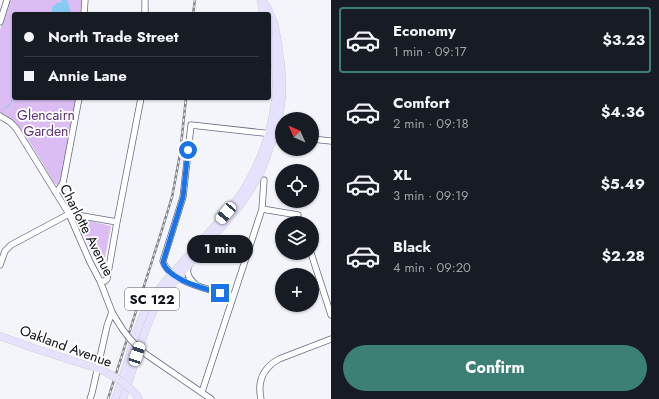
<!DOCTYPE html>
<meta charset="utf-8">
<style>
body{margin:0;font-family:Jost,sans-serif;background:#242831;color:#f1f3f6;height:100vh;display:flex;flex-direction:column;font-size:15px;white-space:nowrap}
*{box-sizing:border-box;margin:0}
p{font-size:13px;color:#9ea1a6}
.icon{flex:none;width:22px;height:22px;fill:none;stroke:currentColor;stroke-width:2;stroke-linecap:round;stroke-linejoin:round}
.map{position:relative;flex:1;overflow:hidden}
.details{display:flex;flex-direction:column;background:#171b24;width:328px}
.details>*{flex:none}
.guide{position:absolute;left:12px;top:12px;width:259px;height:88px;border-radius:4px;box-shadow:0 1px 3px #0004;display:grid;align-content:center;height:88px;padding:0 12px;background:#171b24}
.needle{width:26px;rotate:315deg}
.tools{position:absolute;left:275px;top:112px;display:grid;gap:8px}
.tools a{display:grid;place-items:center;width:44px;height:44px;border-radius:50%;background:#171b24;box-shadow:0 1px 3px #0004;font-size:20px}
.end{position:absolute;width:18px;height:18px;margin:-9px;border:5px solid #1a73e8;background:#fff;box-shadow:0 0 0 2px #fff}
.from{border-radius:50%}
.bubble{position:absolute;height:28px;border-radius:14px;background:#171b24;box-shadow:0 1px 3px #0004;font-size:13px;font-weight:700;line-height:28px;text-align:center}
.car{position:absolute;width:12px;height:24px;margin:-12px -6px;border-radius:5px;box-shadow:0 0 3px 1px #0007;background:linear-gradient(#fff 24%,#345 0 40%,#fff 0 76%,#345 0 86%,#fff 0)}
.guide b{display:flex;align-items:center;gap:14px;height:38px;font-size:15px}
.guide b+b{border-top:1px solid #363941}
.guide i{width:10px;height:10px;background:#f1f3f6}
ul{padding:7px 0 0;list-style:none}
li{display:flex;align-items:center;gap:12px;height:66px;margin:0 8px 6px;padding:0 4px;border:2px solid transparent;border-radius:4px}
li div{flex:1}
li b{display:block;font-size:15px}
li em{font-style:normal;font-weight:700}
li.on{border-color:#3c8075}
li>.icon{width:36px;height:36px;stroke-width:1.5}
.cta{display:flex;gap:8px;margin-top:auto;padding:8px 12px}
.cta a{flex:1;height:46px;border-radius:24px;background:#3c8075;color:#fff;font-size:16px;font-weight:700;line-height:46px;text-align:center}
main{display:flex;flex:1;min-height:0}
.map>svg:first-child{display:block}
</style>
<main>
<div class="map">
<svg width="331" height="399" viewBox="0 0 331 399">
<rect width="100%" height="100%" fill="#f3f5fa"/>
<!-- green -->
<path fill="#dcbdf3" d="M9 0H82L81 14H14V98H77L60 182 58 185 55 184C48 173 42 162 35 151 26 136 17 120 0 112V30Z
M85 220 111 226 102 273 80 225 81 221Z"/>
<!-- water -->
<path fill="#87caf4" d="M62 0H66L68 2 71 14H52V7L57 3 62 2Z"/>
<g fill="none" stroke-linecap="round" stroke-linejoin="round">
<!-- stream -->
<path stroke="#87caf4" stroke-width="1" d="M4 109 10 104 14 98"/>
<!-- minor casing -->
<g stroke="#666c83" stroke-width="7">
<path id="minor" d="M84 14 85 0
M145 14V0
M0 22 7 0
M0 116 10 122 16 128 69 214 90 262 100 281 112 312 116 319
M312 139 331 141
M56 193 63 183 79 98
M262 209 298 215
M311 253 331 315
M0 265 5 251 11 245 69 214H71L117 222
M189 265C185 274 190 279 196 285
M100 281H105L107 279 117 222 141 98
M233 296C215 291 168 282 163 261L183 197 191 125 282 135
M147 355 211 399
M202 392 262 209 264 180
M90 399 92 393 107 326 112 312
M261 399C257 381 263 368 279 359L331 339"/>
</g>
<!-- major casing -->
<g stroke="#cfd0d1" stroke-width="8">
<path id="major" d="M261 0 263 14
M0 336 33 348 102 370
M134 392 139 399
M115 399C119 388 123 376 127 364 133 342 140 317 153 297 162 285 172 274 182 263 199 244 216 225 232 206 259 173 277 122 276 80 276 65 273 49 269 35
M123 399 145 331 154 310 168 289 238 208 251 189 261 171 275 134 280 112 282 97V80L281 66 278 43 274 23 267 7 261 0"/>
</g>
<!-- minor -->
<use href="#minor" stroke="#fff" stroke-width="5.5"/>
<!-- major -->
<use href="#major" stroke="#e6e2fd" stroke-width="7"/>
<!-- rail casing -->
<g stroke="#83858c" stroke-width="2.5">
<path id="rail" d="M193 14 195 0
M108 399 160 236 172 197 180 154 186 98"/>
</g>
<!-- rail -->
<use href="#rail" stroke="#fff" stroke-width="1" stroke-dasharray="3" stroke-linecap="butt"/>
<!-- minor-bridge casing -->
<g stroke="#666c83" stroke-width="7" stroke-linecap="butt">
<path id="minor-bridge" d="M116 319C124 333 135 346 147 355"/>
</g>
<!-- major-bridge casing -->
<g stroke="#cfd0d1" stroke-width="8" stroke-linecap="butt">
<path id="major-bridge" d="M102 370 120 380 134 392"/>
</g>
<!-- minor-bridge -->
<use href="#minor-bridge" stroke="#fff" stroke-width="5.5"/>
<!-- major-bridge -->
<use href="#major-bridge" stroke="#e6e2fd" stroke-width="7"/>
</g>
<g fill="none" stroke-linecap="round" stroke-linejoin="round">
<!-- route -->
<path stroke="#1a73e8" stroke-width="5" d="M188 150 183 197 163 262C168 280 204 288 220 293"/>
</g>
<g text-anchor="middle" stroke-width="3.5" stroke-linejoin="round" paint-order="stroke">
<!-- shield labels -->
<rect fill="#fff" stroke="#58595f" stroke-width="1" x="125" y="288" width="54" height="22" rx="3"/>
<g font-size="13" font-weight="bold" fill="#10121b">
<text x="152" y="304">SC 122</text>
</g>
<!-- park labels -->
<g font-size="14" fill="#5c3177" stroke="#fff">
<text x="46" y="120">Glencairn<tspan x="46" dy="16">Garden</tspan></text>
</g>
<!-- street labels -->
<g font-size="14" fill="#10121b" stroke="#fff">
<text transform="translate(87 230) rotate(63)" y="5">Charlotte Avenue</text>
<text transform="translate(66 346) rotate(20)" y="5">Oakland Avenue</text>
</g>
</g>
</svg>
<div class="tools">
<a><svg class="needle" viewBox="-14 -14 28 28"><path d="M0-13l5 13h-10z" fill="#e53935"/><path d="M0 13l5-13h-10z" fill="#9ea1a6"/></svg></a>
<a><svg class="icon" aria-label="locate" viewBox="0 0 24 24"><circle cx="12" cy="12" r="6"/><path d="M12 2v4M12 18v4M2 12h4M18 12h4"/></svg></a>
<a><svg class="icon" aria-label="layers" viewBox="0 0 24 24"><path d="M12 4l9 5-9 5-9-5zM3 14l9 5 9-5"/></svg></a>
<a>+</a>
</div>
<i class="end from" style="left:188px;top:150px"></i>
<i class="end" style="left:220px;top:293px"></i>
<div class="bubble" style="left:187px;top:235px;width:66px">1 min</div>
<i class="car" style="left:226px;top:213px;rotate:220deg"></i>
<i class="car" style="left:137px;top:354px;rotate:19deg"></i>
<div class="guide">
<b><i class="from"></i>North Trade Street</b>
<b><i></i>Annie Lane</b>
</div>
</div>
<section class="details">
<ul>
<li class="on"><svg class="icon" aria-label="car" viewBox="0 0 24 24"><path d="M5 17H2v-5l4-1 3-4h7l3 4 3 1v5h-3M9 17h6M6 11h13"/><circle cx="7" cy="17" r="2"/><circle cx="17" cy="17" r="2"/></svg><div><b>Economy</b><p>1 min · 09:17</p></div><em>$3.23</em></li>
<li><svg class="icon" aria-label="car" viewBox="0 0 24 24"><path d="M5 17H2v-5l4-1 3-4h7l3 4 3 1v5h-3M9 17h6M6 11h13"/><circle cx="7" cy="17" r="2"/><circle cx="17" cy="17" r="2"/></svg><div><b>Comfort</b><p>2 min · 09:18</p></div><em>$4.36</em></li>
<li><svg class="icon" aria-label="car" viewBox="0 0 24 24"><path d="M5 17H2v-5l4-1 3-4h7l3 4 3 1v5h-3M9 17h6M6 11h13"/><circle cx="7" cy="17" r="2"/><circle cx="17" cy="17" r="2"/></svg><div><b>XL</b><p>3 min · 09:19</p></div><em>$5.49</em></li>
<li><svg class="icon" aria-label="car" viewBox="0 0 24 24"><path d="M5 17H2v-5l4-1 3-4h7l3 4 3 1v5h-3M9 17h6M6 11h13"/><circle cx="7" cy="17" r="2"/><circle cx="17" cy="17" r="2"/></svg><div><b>Black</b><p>4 min · 09:20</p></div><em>$2.28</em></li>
</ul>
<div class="cta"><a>Confirm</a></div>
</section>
</main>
